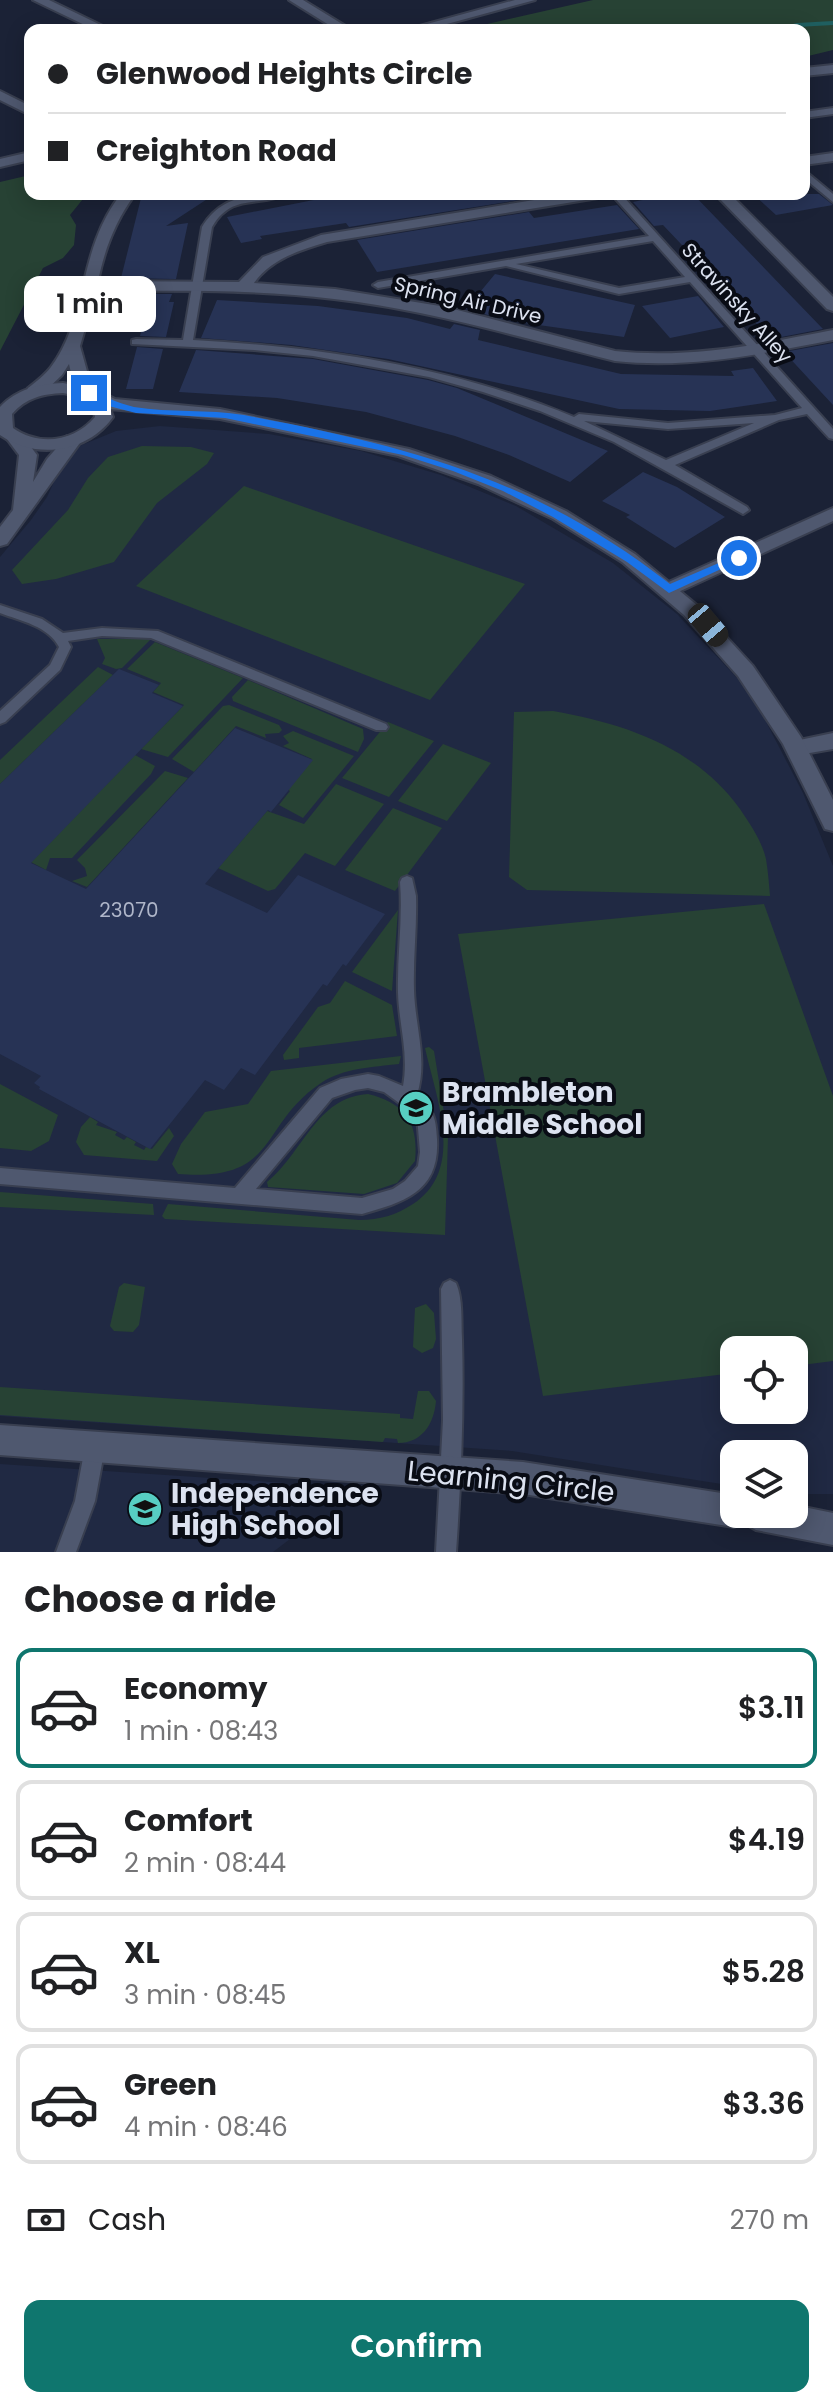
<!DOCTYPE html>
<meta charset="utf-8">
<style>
body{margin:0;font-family:Poppins,sans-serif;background:#f6f6f6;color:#202124;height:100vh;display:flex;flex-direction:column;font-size:30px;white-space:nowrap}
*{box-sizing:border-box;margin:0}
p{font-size:26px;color:#757577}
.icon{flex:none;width:44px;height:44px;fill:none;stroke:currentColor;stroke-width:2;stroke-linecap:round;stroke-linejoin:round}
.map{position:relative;height:1552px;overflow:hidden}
.details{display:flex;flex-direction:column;background:#fff;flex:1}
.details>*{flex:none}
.banner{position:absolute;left:24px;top:24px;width:786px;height:176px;border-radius:16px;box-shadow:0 4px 20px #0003;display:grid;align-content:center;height:176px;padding:0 24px;background:#fff}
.controls{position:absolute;left:720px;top:1336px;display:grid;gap:16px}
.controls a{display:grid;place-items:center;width:88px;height:88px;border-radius:16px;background:#fff;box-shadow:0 4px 20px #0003;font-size:40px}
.end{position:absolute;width:36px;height:36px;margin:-18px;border:10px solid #1a73e8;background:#fff;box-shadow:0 0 0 4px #fff}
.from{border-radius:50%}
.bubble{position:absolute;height:56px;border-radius:16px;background:#fff;box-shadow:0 4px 20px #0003;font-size:26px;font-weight:600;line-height:56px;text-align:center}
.car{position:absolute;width:24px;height:48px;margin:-24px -12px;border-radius:10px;box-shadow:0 0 6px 2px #0007;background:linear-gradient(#222 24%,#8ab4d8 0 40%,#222 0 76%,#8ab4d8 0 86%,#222 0)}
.banner b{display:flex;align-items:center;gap:28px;height:76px;font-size:30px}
.banner b+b{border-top:2px solid #e0e0e0}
.banner i{width:20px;height:20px;background:#202124}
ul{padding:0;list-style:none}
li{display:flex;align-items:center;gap:24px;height:120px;margin:0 16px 12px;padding:0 8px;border:4px solid #e0e0e0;border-radius:16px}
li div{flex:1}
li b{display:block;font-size:30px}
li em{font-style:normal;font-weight:600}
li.current{border-color:#0f766e}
li>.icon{width:72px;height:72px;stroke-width:1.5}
h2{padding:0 24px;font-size:36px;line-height:96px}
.pay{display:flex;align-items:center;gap:20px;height:88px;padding:0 24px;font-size:30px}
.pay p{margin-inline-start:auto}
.action{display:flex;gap:16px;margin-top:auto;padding:16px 24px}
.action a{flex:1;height:92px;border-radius:16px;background:#0f766e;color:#fff;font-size:32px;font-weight:600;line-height:92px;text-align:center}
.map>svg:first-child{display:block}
</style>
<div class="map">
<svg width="833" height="1552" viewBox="0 0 833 1552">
<rect width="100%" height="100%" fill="#1b2236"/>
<!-- built -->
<path fill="#202943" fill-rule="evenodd" d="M160 426 269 434 361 451 441 475 516 506 613 563 677 614 737 678 764 718 803 793 833 866V1494H794V1454H734V1486L512 1451 0 1416V557L31 520 47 497 63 462 77 447 116 431ZM734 1350H794V1410H734Z
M0 1464 286 1483 294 1536 273 1552H0Z"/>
<!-- green -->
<path fill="#274234" d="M593 0H833V50L804 57V30H461Z
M30 175V194H87L70 215 76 225 74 245 63 258 43 268 0 351V182Z
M142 446 191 447 214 453 207 464 157 503 114 562 56 579 22 584 12 570 68 510 88 478 108 457Z
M244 486 525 584 430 700 136 586Z
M97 639H146L150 640 122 668 116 669 102 664 105 658Z
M155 642 243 678 168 757 141 749 184 705 153 692 161 683 127 669Z
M98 667 113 675 0 784V760Z
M248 680 363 729 364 739 358 752 233 701 232 697Z
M229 705 279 725 282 730 279 733 265 734 266 738 236 726 194 772 172 759 223 706Z
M553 711C626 724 695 747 740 809 750 824 762 841 766 859 768 871 769 884 770 896L527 890 509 877 514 712Z
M388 722 434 741 389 797 342 778Z
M293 731 354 756 303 818 279 805 290 791 287 789 312 759 283 746 289 743 283 736Z
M443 744 491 763 447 821 398 801Z
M135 755 155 766 151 774 72 858H50L46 870 31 862Z
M165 771 188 778 87 887 72 881 87 876 85 868 77 860Z
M336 784 384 804 335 866 305 853 275 889 268 891 218 868 267 811 304 824Z
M393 808 442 828 395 891 345 870Z
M764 904 833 1096V1361L794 1366V1350H734V1373L543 1396 458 934Z
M398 910 392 991 352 972Z
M345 981 392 1005 397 1036 299 1048V1058L284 1060 283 1055 318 1007 330 1003Z
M429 1047 434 1051 448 1137 445 1235 165 1219 162 1216 168 1204 359 1220C380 1220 396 1215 413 1204 466 1169 436 1098 425 1048Z
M401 1056 399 1064C373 1067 343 1068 321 1083 257 1126 280 1182 178 1174L172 1164 181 1144 205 1112 248 1104 271 1071Z
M0 1084 58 1115 49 1141 31 1151 0 1148Z
M368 1094C405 1103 419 1123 415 1161L397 1183 364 1194 268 1187 267 1182C303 1153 316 1097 368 1094Z
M90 1117 98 1122 96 1125 117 1132 115 1135 124 1140 127 1137 136 1142 134 1145 144 1150 146 1147 152 1149 169 1128 174 1136 157 1161 84 1155 76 1142 81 1127Z
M0 1192 153 1204 154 1215 0 1207Z
M124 1283 145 1287 139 1325 133 1332 114 1331 110 1326 119 1287Z
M426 1304 434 1313 436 1339 433 1348 422 1353 413 1347 415 1308Z
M0 1387 400 1414V1418L413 1419 418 1391H429L436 1401C434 1424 422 1443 398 1443L397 1439 385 1438 383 1442 0 1415Z"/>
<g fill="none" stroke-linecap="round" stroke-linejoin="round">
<!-- stream -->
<path stroke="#1f5f60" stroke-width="4" d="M691 30 695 27 706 30
M781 30 797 25 833 23"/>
</g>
<!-- building -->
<path fill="#273355" d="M142 194H215L166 226 188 223 176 279 121 278Z
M344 194H514L519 200 349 227 346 223 260 236 262 239 241 243 227 217Z
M671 194H693L823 329 771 339 663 225 654 226 633 202Z
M753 194H819L833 205 776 215Z
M617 205 639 229 377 272 357 240 529 212 534 218Z
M495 274 635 305 624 337 510 321 466 309Z
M116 294H172L169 302H174L166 337 140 336 142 328 106 327Z
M698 296 724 327 670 338 642 306Z
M217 300 318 306 407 318 450 329 454 324 480 330 478 340 621 374 734 376 731 371 753 368 777 401 710 411 619 409 388 359 291 345 201 338Z
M833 343V405L784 352Z
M137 347 163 349 153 389H126Z
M196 350 313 359 428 380 457 388 608 451 570 482 509 455 455 436 366 412 277 398 179 392Z
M643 472 677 487 725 517 675 548 626 517 630 515 602 501Z
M119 669 159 685 152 693 183 706 31 863 86 889 235 728 313 760 271 812 268 810 205 884 267 913 298 875 385 914 346 966 343 964 327 986 323 984 255 1075 241 1068 224 1090 205 1080 150 1149 39 1089 40 1087 34 1083 41 1076 0 1054V784Z"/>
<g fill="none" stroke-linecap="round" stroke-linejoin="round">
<!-- service casing -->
<g stroke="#393f50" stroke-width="4">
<path id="service" d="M833 108V114L804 118V112Z
M804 170 833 194V202L804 178Z
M259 194H287C259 208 232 192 212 227L193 340C323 347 453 367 574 417L579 414 668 423 775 415 802 408 690 282 619 294 506 266 378 288 373 285 378 282 649 236 611 194H621L833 429V439L829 438 807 414 779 420 675 465 747 507 749 510 743 514 614 442 540 411 483 392 429 377 313 356 254 350 132 344V340L136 339 183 340 202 227C216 204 234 198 259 194ZM653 241 685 277 619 288 516 264ZM584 421 668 429 754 423 666 460Z
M0 605 42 619 63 633 102 628 158 631 386 724 388 727 386 730H376L151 638 102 636 68 641 71 647 60 670 5 722 0 724V711L50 665 59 647C48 626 21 621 0 613Z
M407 876 412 878 416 896C417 927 413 958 414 990 415 1026 428 1060 417 1095 433 1109 436 1117 437 1139 440 1191 405 1202 362 1214L0 1184V1168L235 1188 320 1088 341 1079 368 1074 379 1076 403 1086C409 1054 399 1025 398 993 397 956 403 919 400 882L402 878ZM368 1088 384 1092 417 1116 420 1152 418 1166 405 1181 393 1189 362 1198 256 1189 332 1098 355 1090Z
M450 1280 456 1283C463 1299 461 1321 462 1339 464 1410 461 1481 456 1552H436L443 1420 441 1289 444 1283Z
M95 1437 102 1440 105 1447 95 1501 76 1552H56L75 1501 85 1447 88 1440Z"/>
</g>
<!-- minor casing -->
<g stroke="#393f50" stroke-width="4">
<path id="minor" d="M33 0H49L111 30H95Z
M289 0H303L352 30H337Z
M515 0H535L425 30H405Z
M833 65V73L804 76V68Z
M0 91 30 106V115L0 100Z
M30 152V160L0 167V159Z
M833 153V161L804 165V157Z
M121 194H135C115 222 105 248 98 281L239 282 263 257 321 235 571 194H605L598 198 327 242C300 250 271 259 254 283L335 289 446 307 615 351C690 359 760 344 833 330V340C760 354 690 369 615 361 522 338 430 310 334 299 255 289 175 291 96 291L80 346 90 382 97 393 89 398 83 397 73 382 69 364 62 375 40 396H28L26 392 28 388C36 382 45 375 51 367 89 316 77 250 121 194Z
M715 194H730L833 297V311L827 309Z
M16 434 22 435 37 455 33 482 47 459 67 436H79L82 440 7 544 0 546V527L13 510 19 455 7 439Z
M833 508V521L676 593H662L659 589 662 585Z
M833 733V749L798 755 790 752 787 747 790 742Z
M0 1425 523 1462 734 1495V1514H794V1505L833 1513V1545L756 1530 744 1523 734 1527 523 1494 0 1455Z"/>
</g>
<!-- tertiary casing -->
<g stroke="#393f50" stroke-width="4">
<path id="tertiary" d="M63 383 95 389 115 399 220 409 409 449 491 476 566 511 635 554 698 606 753 666 801 737 833 800V831L825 829 783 744 738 676 684 615 622 562 553 519 478 484 398 456 220 419 110 409 113 417C87 453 36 460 0 435V407C17 389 39 384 63 383ZM63 393 84 397 92 403 95 417C75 441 40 447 13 428L12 414C26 398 42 394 63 393Z"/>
</g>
<!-- service -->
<use href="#service" fill="#4f586f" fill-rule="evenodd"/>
<!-- minor -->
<use href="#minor" fill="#4f586f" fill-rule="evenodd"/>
<!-- tertiary -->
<use href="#tertiary" fill="#4f586f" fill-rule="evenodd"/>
</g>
<!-- route -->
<path fill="#1a73e8" d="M89 390C104 396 117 403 134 407 170 413 208 409 244 415 409 446 534 478 670 584L735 556 745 558 669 593 627 562 553 517 503 491 453 471 403 455 225 418 136 413 97 403 84 393Z"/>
<!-- icons -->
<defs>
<g id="school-disc" transform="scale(1.8)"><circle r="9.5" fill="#57cec2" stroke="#090c15"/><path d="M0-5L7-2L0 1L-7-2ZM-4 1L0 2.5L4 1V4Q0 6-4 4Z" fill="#111"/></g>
</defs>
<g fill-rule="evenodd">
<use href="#school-disc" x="416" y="1108"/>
<use href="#school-disc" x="145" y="1509"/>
</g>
<g text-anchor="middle" stroke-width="8" stroke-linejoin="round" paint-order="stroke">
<!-- far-street labels -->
<g font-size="20" fill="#dce2f0" stroke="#090c15">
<text transform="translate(468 300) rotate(13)" y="7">Spring Air Drive</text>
<text transform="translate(737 303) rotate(48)" y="7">Stravinsky Alley</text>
</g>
<!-- number labels -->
<g font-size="20" fill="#afb6c9">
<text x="129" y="917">23070</text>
</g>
<!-- near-poi labels -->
<g font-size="28" font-weight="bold" fill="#dce2f0" stroke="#090c15" text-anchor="start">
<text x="442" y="1102">Brambleton<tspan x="442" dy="32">Middle School</tspan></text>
<text x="171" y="1503">Independence<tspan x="171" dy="32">High School</tspan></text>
</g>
<!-- near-street labels -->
<g font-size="28" fill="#dce2f0" stroke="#090c15">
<text transform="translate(511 1481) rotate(6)" y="10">Learning Circle</text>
</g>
</g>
</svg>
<div class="controls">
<a><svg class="icon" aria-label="locate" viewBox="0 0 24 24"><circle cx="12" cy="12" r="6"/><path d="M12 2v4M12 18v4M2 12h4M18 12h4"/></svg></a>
<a><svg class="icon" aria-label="layers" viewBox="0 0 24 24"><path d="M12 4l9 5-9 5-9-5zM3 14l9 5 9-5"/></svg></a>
</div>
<i class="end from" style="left:739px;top:558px"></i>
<i class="end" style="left:89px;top:393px"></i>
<div class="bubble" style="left:24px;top:276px;width:132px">1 min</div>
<i class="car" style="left:708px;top:625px;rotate:140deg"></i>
<div class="banner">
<b><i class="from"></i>Glenwood Heights Circle</b>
<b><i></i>Creighton Road</b>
</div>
</div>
<section class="details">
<h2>Choose a ride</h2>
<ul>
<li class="current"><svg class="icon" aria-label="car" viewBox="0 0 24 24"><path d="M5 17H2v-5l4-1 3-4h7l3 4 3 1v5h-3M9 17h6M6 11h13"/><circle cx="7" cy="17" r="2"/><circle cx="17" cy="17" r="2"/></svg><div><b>Economy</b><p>1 min · 08:43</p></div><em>$3.11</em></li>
<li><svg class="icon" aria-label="car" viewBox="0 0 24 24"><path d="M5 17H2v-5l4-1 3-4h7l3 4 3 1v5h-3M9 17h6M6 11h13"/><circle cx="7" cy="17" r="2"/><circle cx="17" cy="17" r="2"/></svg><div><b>Comfort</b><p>2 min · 08:44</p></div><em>$4.19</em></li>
<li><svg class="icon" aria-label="car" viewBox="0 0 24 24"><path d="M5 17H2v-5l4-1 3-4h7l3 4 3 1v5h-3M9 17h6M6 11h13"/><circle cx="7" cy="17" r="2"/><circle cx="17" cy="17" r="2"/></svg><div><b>XL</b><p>3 min · 08:45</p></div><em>$5.28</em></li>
<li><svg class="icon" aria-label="car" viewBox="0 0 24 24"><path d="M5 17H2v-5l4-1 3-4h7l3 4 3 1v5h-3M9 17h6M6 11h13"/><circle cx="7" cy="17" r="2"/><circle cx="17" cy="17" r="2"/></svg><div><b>Green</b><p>4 min · 08:46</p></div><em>$3.36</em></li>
</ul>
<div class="pay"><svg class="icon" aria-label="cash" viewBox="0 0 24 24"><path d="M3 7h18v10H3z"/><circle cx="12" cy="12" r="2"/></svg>Cash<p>270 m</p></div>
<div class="action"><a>Confirm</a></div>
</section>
